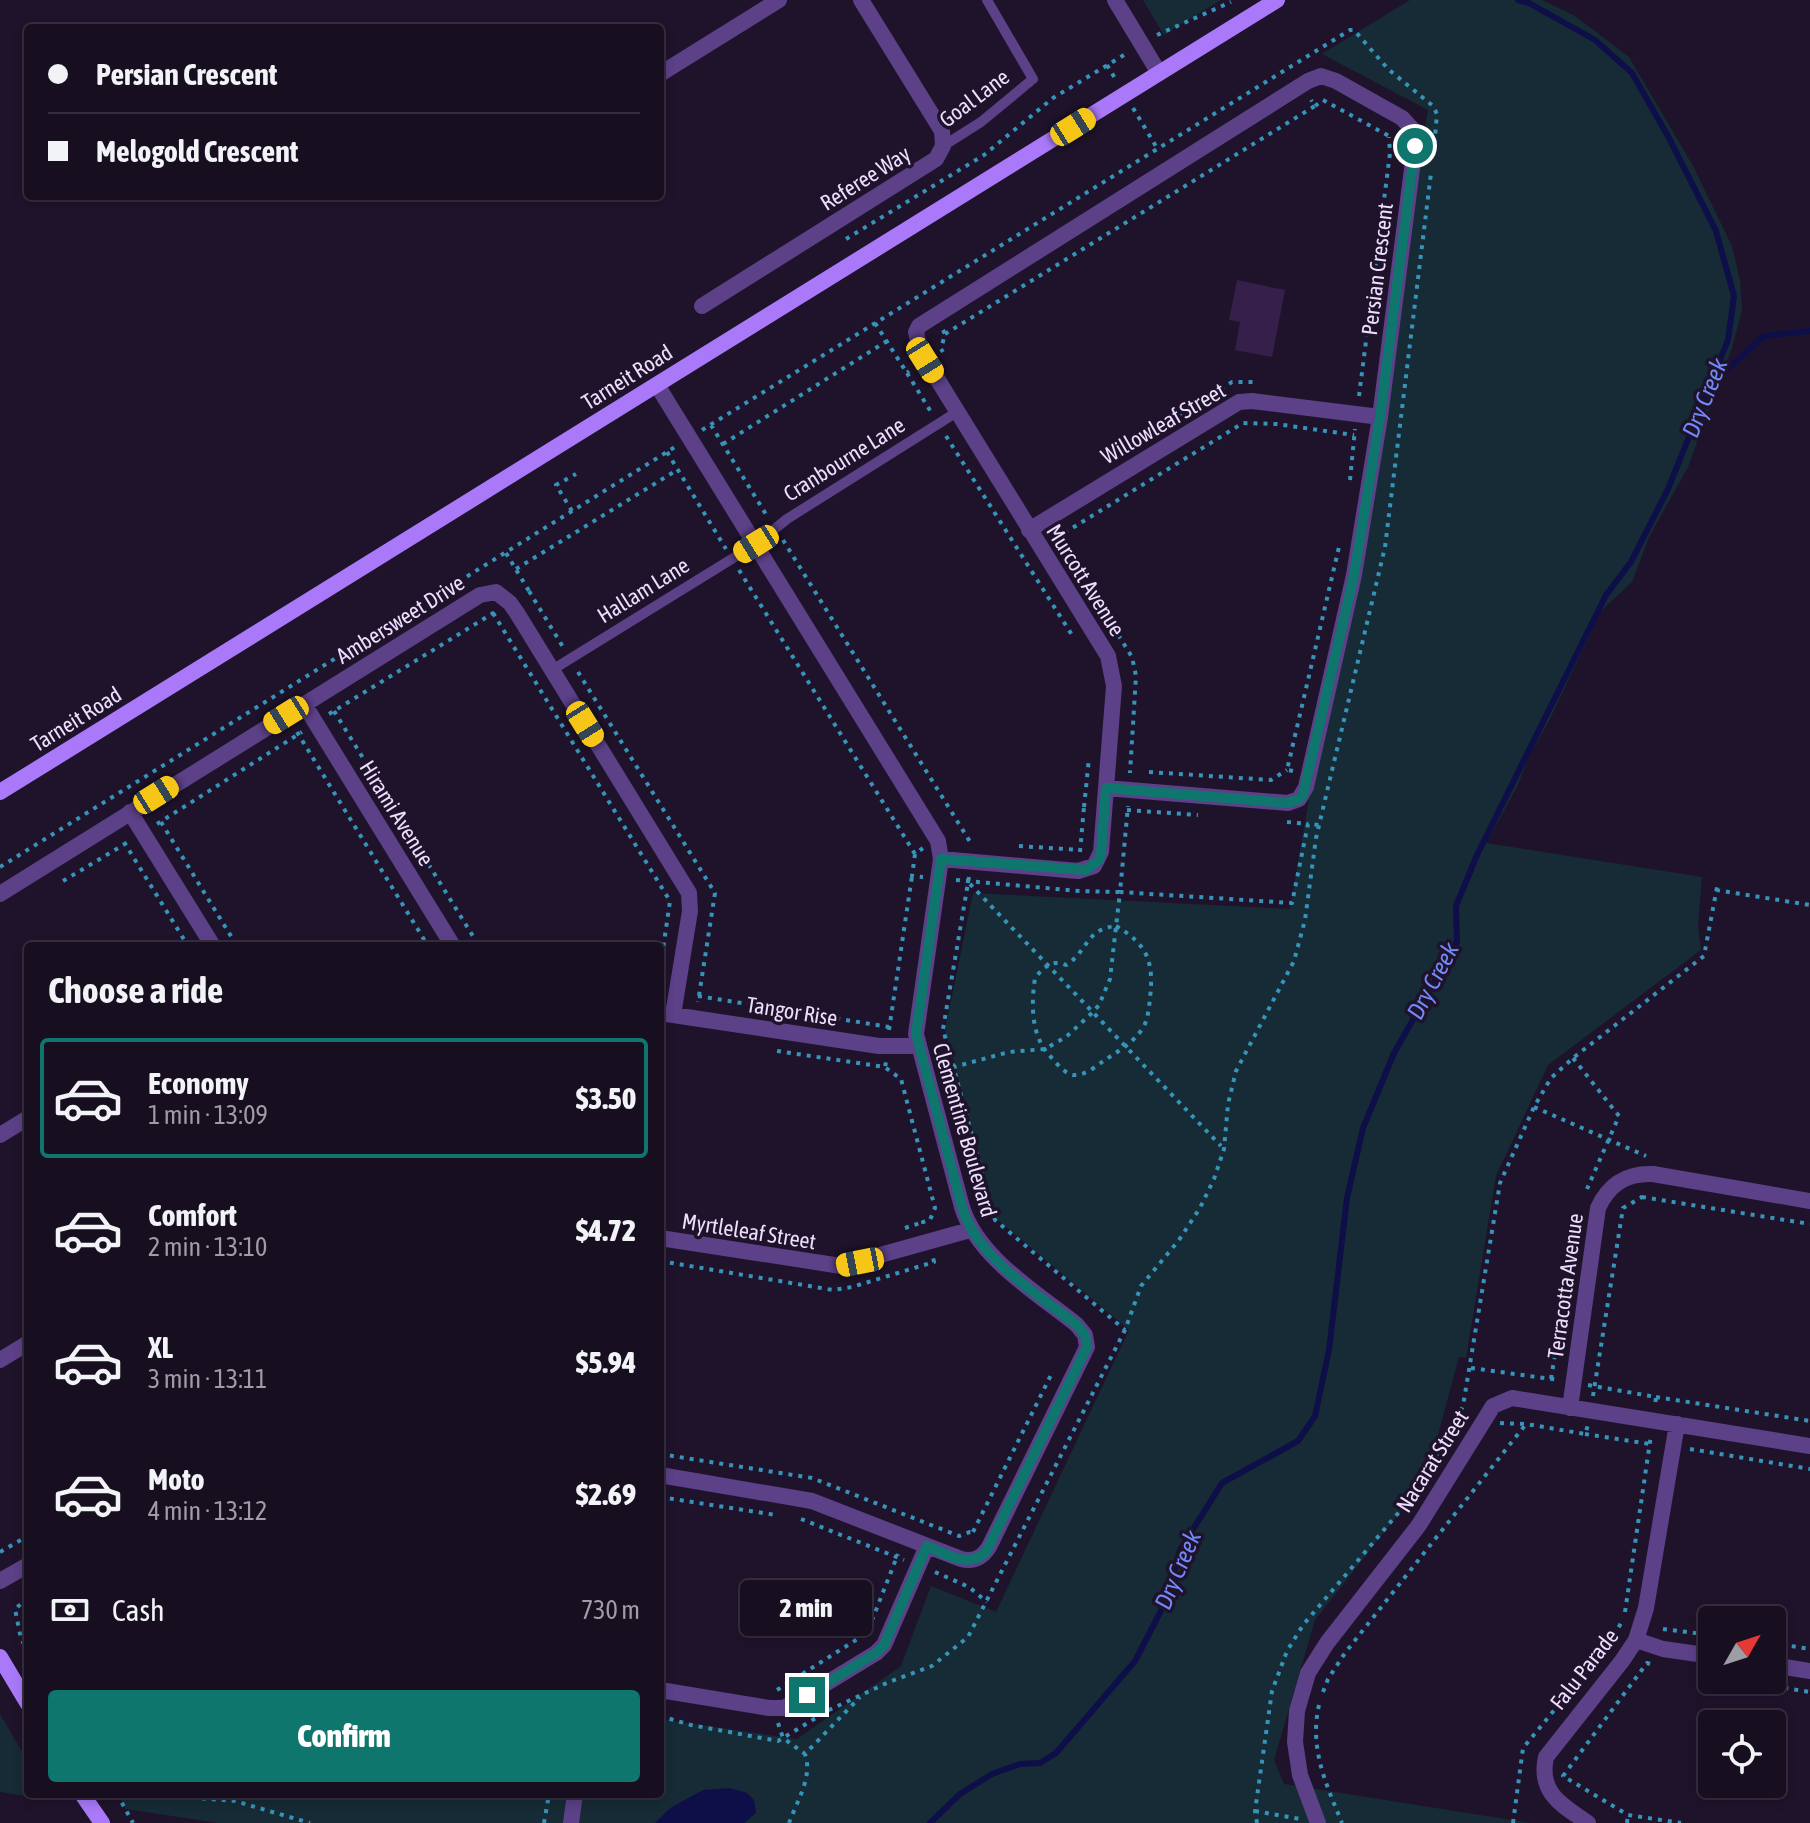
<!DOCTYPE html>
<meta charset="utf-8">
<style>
body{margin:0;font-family:"Asap Condensed",sans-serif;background:#201729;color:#f1f3f6;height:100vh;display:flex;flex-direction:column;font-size:30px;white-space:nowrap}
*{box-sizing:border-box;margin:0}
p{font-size:26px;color:#9e9ca5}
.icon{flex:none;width:44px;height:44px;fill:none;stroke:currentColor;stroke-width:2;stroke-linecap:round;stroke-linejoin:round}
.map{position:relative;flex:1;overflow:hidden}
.sheet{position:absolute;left:24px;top:942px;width:640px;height:856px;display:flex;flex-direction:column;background:#170e20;border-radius:8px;box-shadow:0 4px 12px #0003,0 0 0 2px #362e3e}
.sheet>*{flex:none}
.guide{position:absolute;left:24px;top:24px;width:640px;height:176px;border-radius:8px;box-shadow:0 4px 12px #0003,0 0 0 2px #362e3e;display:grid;align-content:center;height:176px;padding:0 24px;background:#170e20}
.needle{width:52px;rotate:51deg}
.fabs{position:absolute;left:1698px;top:1606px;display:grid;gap:16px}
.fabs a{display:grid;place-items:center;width:88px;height:88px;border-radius:8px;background:#170e20;box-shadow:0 4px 12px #0003,0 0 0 2px #362e3e;font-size:40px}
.end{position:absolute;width:36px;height:36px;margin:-18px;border:10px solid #0f766e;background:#fff;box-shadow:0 0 0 4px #fff}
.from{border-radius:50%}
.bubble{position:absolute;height:56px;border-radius:8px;background:#170e20;box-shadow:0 4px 12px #0003,0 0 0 2px #362e3e;font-size:26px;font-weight:800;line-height:56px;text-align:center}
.car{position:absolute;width:24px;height:48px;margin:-24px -12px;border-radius:10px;box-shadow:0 0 6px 2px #0007;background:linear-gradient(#f5c518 24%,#345 0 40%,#f5c518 0 76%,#345 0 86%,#f5c518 0)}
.guide b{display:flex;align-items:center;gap:28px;height:76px;font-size:30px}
.guide b+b{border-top:2px solid #362e3e}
.guide i{width:20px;height:20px;background:#f1f3f6}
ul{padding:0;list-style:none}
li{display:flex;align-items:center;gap:24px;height:120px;margin:0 16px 12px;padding:0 8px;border:4px solid transparent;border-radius:8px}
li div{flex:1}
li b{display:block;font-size:30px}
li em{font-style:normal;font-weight:800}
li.on{border-color:#0f766e}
li>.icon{width:72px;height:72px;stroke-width:1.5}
h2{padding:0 24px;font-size:36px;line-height:96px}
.pay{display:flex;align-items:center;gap:20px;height:88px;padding:0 24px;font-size:30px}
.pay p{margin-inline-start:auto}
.action{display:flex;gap:16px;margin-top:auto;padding:16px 24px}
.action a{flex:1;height:92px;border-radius:8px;background:#0f766e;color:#fff;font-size:32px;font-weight:800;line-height:92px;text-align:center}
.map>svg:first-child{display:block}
</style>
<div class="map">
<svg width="1810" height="1823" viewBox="0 0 1810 1823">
<rect width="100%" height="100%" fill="#1f132b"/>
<!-- green -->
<path fill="#162b35" d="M1143 0H1221L1164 35Z
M1410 0H1542L1575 16 1629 57 1693 166 1732 246 1740 280 1742 310 1732 348 1688 467 1649 537 1632 582 1601 611 1548 723 1529 756 1517 787 1486 843 1702 877 1698 926 1701 950 1548 1065 1496 1176 1466 1358 1459 1357 1426 1479 1315 1620 1274 1760 1284 1784 1530 1823H218L126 1809 117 1794H660V1719L797 1739 901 1666 931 1586 996 1612 1129 1330 997 1219 945 1030 973 893 1290 909 1428 110 1322 54Z
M0 1714 28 1762V1794H47L50 1800 0 1792Z"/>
<!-- water -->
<path fill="#0e0f49" d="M730 1788 747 1793 754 1800 756 1813 744 1823H655L670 1808 703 1790Z"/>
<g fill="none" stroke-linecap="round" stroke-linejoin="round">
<!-- stream -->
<path stroke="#0e0f49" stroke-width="6" d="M1714 381 1764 336 1810 331
M930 1823 960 1794 992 1774 1020 1764 1040 1763 1056 1753 1135 1661 1166 1601 1180 1550 1222 1483 1298 1441 1315 1416 1329 1350 1347 1198 1363 1128 1394 1053 1457 942 1456 906 1477 855 1606 595 1631 562 1668 489 1728 340 1734 296 1716 231 1669 138 1632 73 1595 40 1529 3 1518 0"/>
</g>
<!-- building -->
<path fill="#371f4b" d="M1237 280 1285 290 1272 357 1235 350 1240 322 1229 320Z"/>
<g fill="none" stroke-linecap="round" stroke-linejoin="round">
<!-- path -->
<path stroke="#3694b9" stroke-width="4" stroke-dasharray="4 6" stroke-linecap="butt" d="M1157 35 1231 2
M1107 65 1116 80
M1315 106 1323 100 1389 136
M1133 108 1157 148
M846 239 984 155 1053 98 1129 52
M875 323 907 373 909 371
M943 330 945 334 941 349 943 352
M945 334 1315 106 1311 100
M907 373 931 412
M1359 396 1390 153 1389 137
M711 425 767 516
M702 430 1350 30H1354L1388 69 1433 106 1437 114 1434 148
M946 436 1072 635
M723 444 887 341
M1127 447 1232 382H1255
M667 452 726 549
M1350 480 1355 429
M572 511 556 485 576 474
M1055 533 1132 657 1136 676 1130 773
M1056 538 1243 423 1276 424 1354 435
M783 540 972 845
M506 553 529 591 527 592
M516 569 677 470
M739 570 915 854 923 848
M529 591 563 647
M493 613 670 901 660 970
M578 672 715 893 698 1002
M334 711 479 946
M329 714 495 612
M297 732 428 946
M1293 771 1287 770 1339 547
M1149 772 1271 780 1287 770
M1084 807 1089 758
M1127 810 1198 815
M161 822 237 946
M1287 822 1308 824
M157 824 302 732
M124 842 188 946
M1019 846 1080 850
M1080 852 1084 807H1087
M915 854 912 876 923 877
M0 867 675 447
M969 877 943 1029 995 1220 1125 1330
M956 880 1079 891 1120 892 1128 806
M63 881 130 841
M970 884 1221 1146
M1716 890 1810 905
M1116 926C1148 945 1154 962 1150 998 1149 1008 1148 1019 1143 1028 1133 1043 1120 1050 1105 1060 1096 1066 1085 1076 1073 1075 1063 1073 1055 1061 1049 1055 1031 1035 1031 1004 1035 978 1044 967 1052 959 1066 965 1088 952 1085 929 1116 926Z
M698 996 889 1027
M889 1030 912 876
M777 1051 885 1067 886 1062
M1573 1058 1619 1116 1587 1189
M886 1068 901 1079 935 1208 930 1220 923 1222 924 1225
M943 1070 1009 1052 1045 1049 1066 1037 1093 1012 1099 1005 1110 979 1120 892 1292 903 1308 824 1319 825
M1534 1107 1646 1156
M1642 1197 1810 1224
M905 1228 923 1222
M660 1261 833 1290 852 1287 934 1262 933 1257
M1471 1368 1559 1380
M1551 1379 1574 1236
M1588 1385 1656 1397 1655 1406
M1593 1396 1623 1208 1642 1197 1643 1191
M1656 1397 1810 1421
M1500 1423 1526 1424 1585 1434 1588 1425
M1585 1434 1650 1444
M1690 1449 1810 1469
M660 1454 812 1478 959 1536 970 1532 976 1533
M1439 1456 1463 1406 1500 1183 1534 1107 1551 1078 1573 1058 1704 956 1718 882
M660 1497 776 1515
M801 1519 904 1560
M973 1532 1052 1373
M0 1552 28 1536
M935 1572 969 1587 987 1602
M28 1598 15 1609 21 1639 28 1651
M1625 1612 1651 1435
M1663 1629 1712 1635
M1772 1643 1810 1649
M1650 1664 1647 1663 1563 1776 1628 1815 1681 1823
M1735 1680 1810 1692
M777 1690 867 1633 898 1554
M1323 1692 1328 1679 1345 1653 1526 1424
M1319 1705C1309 1748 1326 1784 1342 1823
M660 1716 691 1725 778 1741 829 1710 889 1682 932 1666 968 1637 1125 1330 1141 1286 1179 1240 1200 1208 1214 1179 1224 1149 1228 1104 1236 1071 1294 961 1305 920 1316 838 1385 547 1431 173
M778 1723 783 1738 805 1754 860 1697
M117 1794 133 1823
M142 1794 235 1801 310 1823
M1255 1811 1300 1819
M544 1823 549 1794
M789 1823C797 1801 813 1777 805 1754
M1257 1823 1255 1811 1272 1691 1287 1651 1303 1625 1417 1491
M1513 1823 1523 1748 1612 1640 1622 1621
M1627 1823 1628 1815"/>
<!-- lane -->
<path stroke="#5c4088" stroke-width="10" d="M943 146 981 122 1033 79 987 0
M552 670 756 544 787 519 957 412"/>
<!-- street -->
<path stroke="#5c4088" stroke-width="16" d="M1115 0 1159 73
M660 74 779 0
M702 306 936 159 943 146 942 131 861 0
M657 385 938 841 941 859 916 1034 962 1207C978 1258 1036 1292 1077 1325L1085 1335 1087 1347 989 1547C982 1558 973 1562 961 1559L812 1501 660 1475
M1029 530 1239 402 1252 401 1380 417
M304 704 453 946
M130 812 213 946
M941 859 1078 871 1094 866 1101 852 1114 686 1108 656 920 351 916 332 919 326 1308 81 1321 76 1336 81 1402 118 1413 130 1415 146 1380 417 1354 575 1306 787 1299 799 1288 803 1106 788
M0 894 480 595 496 592 510 603 517 613 689 893 690 911 673 1015
M660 1013 879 1046H917
M0 1135 28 1118
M660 1238 841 1266 970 1230
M0 1360 28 1343
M1570 1408 1598 1208C1609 1184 1626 1173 1653 1174L1810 1201
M0 1581 28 1565
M1636 1640 1663 1649 1712 1656
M1772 1665 1810 1671
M660 1690 769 1708H783L794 1703 876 1653 884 1645 927 1546
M571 1823 575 1794
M1318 1823 1300 1775 1295 1742 1297 1711 1308 1673 1327 1643 1419 1525 1493 1406 1512 1398 1810 1446
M1588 1823C1562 1805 1538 1793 1546 1757L1622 1661 1636 1640 1646 1608 1677 1424"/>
<!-- secondary -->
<path stroke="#a979f9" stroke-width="16" d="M0 792 1277 0
M0 1657 28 1704
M82 1794 102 1823"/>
</g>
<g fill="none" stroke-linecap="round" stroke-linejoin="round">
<!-- route -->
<path stroke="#0f766e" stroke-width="10" d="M807 1695 876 1653 884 1645 927 1546C946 1554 968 1569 986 1552L1087 1347 1085 1335 1077 1325C1036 1293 977 1258 962 1207L916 1034 941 859 1086 870 1099 860 1101 852 1106 788 1288 803 1299 799 1303 795 1354 575 1380 417 1415 146"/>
</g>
<g text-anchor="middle" stroke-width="7" stroke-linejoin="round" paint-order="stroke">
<!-- street labels -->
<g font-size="22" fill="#eddefe" stroke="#1f132b">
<text transform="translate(974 98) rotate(-37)" y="8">Goal Lane</text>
<text transform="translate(865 178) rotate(-32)" y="8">Referee Way</text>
<text transform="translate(1377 269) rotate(-83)" y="8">Persian Crescent</text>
<text transform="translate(627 377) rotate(-32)" y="8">Tarneit Road</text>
<text transform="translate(1163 423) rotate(-30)" y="8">Willowleaf Street</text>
<text transform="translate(844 459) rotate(-32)" y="8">Cranbourne Lane</text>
<text transform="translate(1086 580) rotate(58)" y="8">Murcott Avenue</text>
<text transform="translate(643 590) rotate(-32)" y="8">Hallam Lane</text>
<text transform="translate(400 619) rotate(-32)" y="8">Ambersweet Drive</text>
<text transform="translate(76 719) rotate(-32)" y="8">Tarneit Road</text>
<text transform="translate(397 813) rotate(58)" y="8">Hirami Avenue</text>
<text transform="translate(792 1011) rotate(9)" y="8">Tangor Rise</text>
<text transform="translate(965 1130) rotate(74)" y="8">Clementine Boulevard</text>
<text transform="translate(749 1231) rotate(9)" y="8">Myrtleleaf Street</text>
<text transform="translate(1565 1286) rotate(-82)" y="8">Terracotta Avenue</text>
<text transform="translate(1432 1461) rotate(-58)" y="8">Nacarat Street</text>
<text transform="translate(1584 1669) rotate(-52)" y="8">Falu Parade</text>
</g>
<!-- water labels -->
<g font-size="24" font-style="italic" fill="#718af9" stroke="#1f132b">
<text transform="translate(1705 398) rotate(-68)" y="8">Dry Creek</text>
<text transform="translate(1433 981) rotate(-62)" y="8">Dry Creek</text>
<text transform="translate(1178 1570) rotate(-67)" y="8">Dry Creek</text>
</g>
</g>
</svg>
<div class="fabs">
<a><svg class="needle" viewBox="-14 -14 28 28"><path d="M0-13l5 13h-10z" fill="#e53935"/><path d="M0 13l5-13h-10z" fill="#9e9ca5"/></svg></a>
<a><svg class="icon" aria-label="locate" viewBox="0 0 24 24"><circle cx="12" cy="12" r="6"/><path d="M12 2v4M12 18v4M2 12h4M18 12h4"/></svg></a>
</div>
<i class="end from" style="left:1415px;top:146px"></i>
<i class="end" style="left:807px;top:1695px"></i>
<div class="bubble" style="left:740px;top:1580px;width:132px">2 min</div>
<i class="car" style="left:1073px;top:127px;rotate:58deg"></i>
<i class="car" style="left:925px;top:360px;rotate:148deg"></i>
<i class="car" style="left:756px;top:544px;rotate:238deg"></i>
<i class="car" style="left:286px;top:715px;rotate:238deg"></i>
<i class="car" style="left:585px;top:724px;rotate:148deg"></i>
<i class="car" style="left:156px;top:795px;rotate:58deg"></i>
<i class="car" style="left:860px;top:1262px;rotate:259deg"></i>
<div class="guide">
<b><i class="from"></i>Persian Crescent</b>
<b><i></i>Melogold Crescent</b>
</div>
<section class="sheet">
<h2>Choose a ride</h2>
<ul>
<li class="on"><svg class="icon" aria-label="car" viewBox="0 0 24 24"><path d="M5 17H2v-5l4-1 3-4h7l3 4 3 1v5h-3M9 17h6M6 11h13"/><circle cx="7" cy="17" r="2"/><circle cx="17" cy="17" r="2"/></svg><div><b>Economy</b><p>1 min · 13:09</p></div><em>$3.50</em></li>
<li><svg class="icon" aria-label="car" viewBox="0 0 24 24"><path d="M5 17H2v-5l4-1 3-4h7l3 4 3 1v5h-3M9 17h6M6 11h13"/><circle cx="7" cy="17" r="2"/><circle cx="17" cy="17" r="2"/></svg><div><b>Comfort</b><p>2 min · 13:10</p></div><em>$4.72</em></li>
<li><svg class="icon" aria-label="car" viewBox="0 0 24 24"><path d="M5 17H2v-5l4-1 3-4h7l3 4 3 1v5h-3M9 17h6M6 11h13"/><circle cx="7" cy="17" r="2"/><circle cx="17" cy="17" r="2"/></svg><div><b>XL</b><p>3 min · 13:11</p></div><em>$5.94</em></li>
<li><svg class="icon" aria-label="car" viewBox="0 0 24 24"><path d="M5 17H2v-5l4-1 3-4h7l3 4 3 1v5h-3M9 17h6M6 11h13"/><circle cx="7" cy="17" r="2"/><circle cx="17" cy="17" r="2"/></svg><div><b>Moto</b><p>4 min · 13:12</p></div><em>$2.69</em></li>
</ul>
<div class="pay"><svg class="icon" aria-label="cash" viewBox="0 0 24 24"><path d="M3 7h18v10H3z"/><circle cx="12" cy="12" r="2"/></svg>Cash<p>730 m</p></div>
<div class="action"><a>Confirm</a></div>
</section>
</div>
